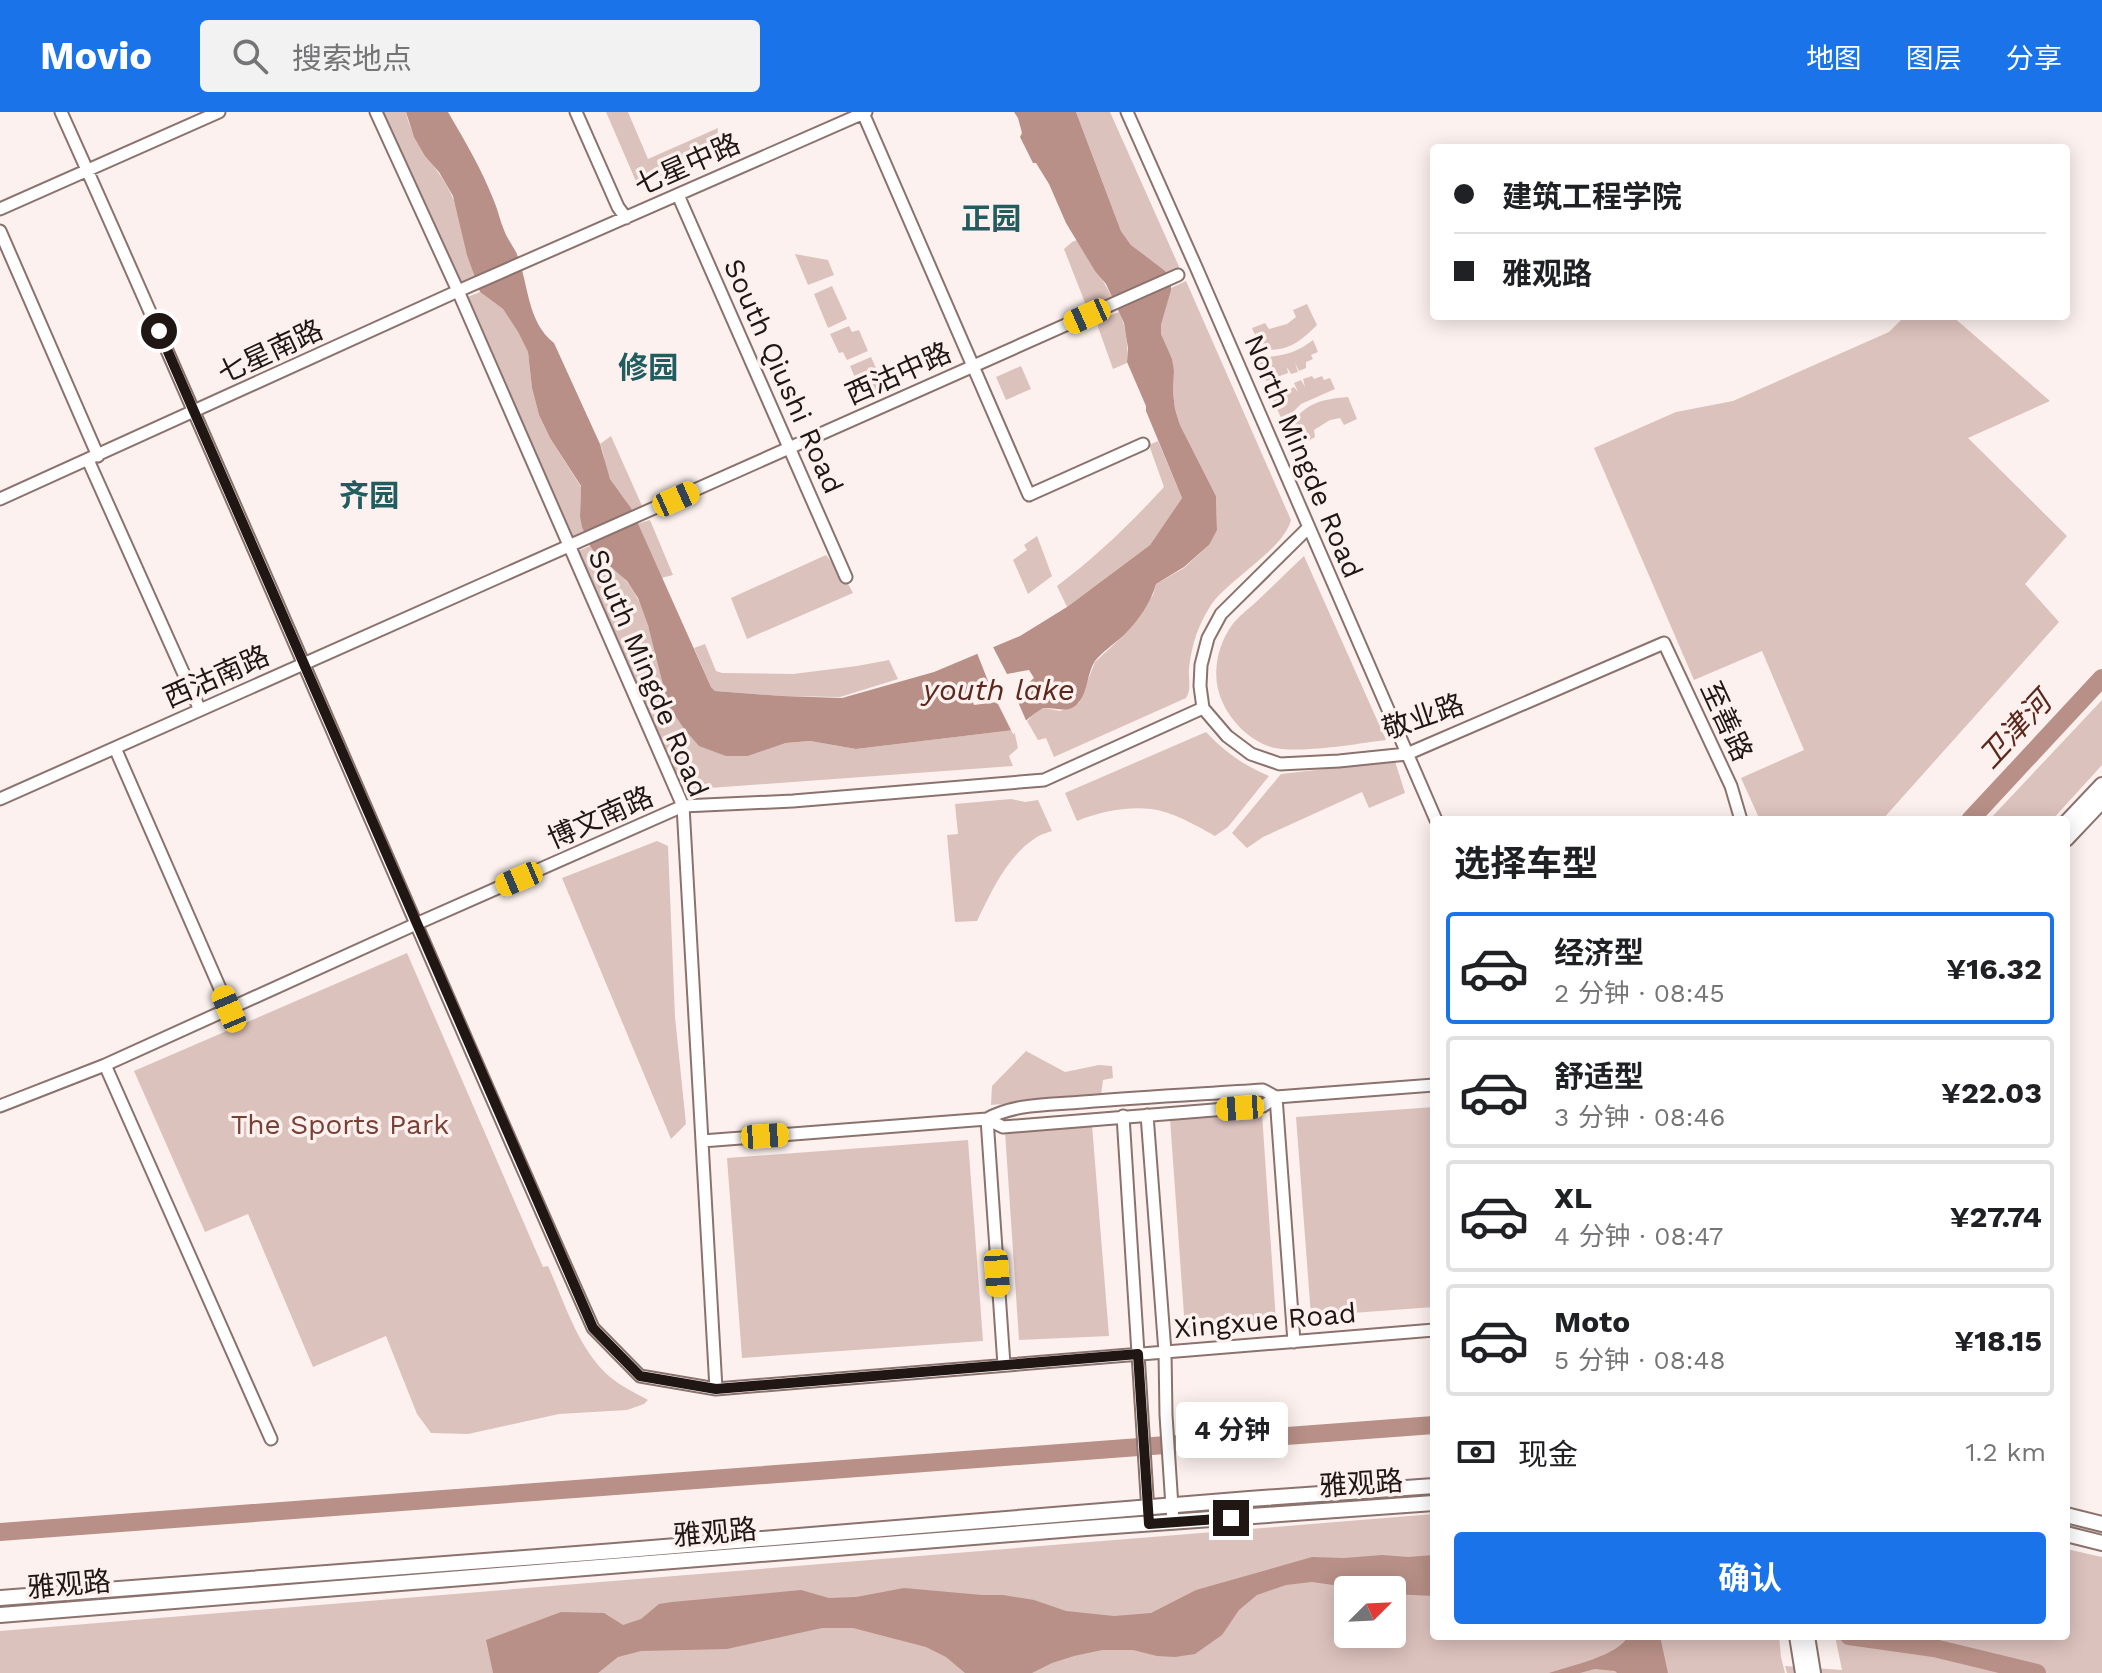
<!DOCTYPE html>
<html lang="zh">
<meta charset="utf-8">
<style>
body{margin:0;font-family:"Work Sans","Noto Sans SC",sans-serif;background:#f2f2f2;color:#202124;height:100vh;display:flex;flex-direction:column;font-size:30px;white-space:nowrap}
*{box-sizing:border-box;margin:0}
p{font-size:26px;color:#757577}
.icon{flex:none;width:44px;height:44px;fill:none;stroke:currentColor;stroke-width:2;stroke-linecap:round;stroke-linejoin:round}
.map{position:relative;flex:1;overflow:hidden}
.sheet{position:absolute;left:1430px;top:704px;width:640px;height:824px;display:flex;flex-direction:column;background:#fff;border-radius:8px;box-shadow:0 4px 20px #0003}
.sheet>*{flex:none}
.top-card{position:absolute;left:1430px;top:32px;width:640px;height:176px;border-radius:8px;box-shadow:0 4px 20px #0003;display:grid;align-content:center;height:176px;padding:0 24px;background:#fff}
.needle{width:52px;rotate:66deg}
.controls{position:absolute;left:1334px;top:1464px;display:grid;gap:16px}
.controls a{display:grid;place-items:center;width:72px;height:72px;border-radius:8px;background:#fff;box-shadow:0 4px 20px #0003;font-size:40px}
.end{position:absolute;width:36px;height:36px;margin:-18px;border:10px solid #201715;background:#fff;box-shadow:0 0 0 4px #fff}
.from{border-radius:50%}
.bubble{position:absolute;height:56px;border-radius:8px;background:#fff;box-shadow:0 4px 20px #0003;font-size:26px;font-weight:700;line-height:56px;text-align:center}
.car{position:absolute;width:24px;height:48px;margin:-24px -12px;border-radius:10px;box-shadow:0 0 6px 2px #0007;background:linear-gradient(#f5c518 24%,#345 0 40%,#f5c518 0 76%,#345 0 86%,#f5c518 0)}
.top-card b{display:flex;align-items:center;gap:28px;height:76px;font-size:30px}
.top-card b+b{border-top:2px solid #e0e0e0}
.top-card i{width:20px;height:20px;background:#202124}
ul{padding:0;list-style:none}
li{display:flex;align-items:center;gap:24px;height:112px;margin:0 16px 12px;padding:0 8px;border:4px solid #e0e0e0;border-radius:8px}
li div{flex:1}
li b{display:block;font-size:30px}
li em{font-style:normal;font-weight:700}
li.active{border-color:#1a73e8}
li>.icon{width:72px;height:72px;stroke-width:1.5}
h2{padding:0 24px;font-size:36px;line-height:96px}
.pay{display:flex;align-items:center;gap:20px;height:88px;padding:0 24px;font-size:30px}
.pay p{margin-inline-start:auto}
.cta{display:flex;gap:16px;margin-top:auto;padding:16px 24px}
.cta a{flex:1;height:92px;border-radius:8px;background:#1a73e8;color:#fff;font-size:32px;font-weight:700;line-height:92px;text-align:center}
header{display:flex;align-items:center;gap:48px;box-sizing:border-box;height:112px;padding:0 40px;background:#1a73e8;color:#fff}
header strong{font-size:38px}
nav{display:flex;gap:44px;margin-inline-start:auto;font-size:28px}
.search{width:560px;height:72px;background:#f2f2f2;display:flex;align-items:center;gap:20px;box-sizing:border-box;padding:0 28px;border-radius:8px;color:#757577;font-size:30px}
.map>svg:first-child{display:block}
</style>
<header>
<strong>Movio</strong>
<div class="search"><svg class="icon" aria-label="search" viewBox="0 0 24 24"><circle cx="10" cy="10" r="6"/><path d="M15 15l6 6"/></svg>搜索地点</div>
<nav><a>地图</a><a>图层</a><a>分享</a></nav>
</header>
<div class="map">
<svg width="2102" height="1561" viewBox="0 0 2102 1561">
<rect width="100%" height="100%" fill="#fcf1ee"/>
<!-- green -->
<path fill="#dcc2bd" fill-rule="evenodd" d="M382 0H406C412 32 438 54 451 82 464 108 466 139 475 167L464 171 458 168Z
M606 0H628L648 47 718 16 716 38 638 74Z
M1076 0H1110L1181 159 1168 164 1131 133 1121 119Z
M1077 128C1090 148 1104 168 1114 190L1089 201 1064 137 1072 130Z
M795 142 828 148 834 163 808 173Z
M1186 169 1291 408C1284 437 1229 467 1211 493 1198 513 1192 532 1189 556 1188 567 1192 577 1186 586L1054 645 1046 626 1038 628 1027 609 1038 598 1045 596 1060 599 1079 591 1095 550 1123 524 1153 483 1156 472 1184 456 1209 433 1217 415 1216 384 1180 313 1175 297 1173 280 1174 259 1161 222V213L1171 176Z
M832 174 847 207 828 216 814 182Z
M480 180 503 197 518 220 528 240 532 276 539 303 550 326 581 375 580 405 585 423 572 430 465 186Z
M1307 192 1317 213C1300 230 1286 241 1261 237L1252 216 1265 211 1269 217 1287 212 1296 205 1293 198Z
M1119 200C1127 217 1128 233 1127 251L1113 257 1098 215 1099 208Z
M1905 204H1952L2050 289 1968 326 2067 424 2025 472 2059 510 1882 708H1760L1741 666 1804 638 1762 539 1694 568 1594 336 1676 300 1733 289 1889 220Z
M849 214 852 220 859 218 868 239 847 248 843 240 839 241 830 222Z
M1313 228 1318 240 1311 243 1313 247 1306 250V256L1299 259 1295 251 1298 260 1291 262 1287 255 1288 261 1266 269 1257 246C1280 244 1294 243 1313 228Z
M871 245 887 280 865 289 850 254Z
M1021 254 1031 277 1006 288 996 265Z
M1312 264 1314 267 1322 264 1324 268 1330 266 1335 277 1301 292 1283 310 1272 286 1294 275 1298 280 1294 271 1301 268 1305 275 1303 267Z
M1348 285 1357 307 1344 313 1340 306 1330 308 1314 318 1315 325 1303 332 1293 310C1307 290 1324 287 1348 285Z
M611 324 643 396 632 400C627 387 616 378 609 365 604 355 605 342 600 332Z
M1158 329 1182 386 1150 433 1067 495 1057 474C1096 445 1131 411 1164 375L1149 333Z
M650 408 673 463 661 466 637 412Z
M1037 424 1052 464 1028 482 1013 448 1027 438 1024 433Z
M590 434C601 449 619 458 630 474 653 507 657 555 668 593L748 644 786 631 810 629 856 637 1014 618 1018 636 1009 644 1013 654 696 677 683 672 678 665 578 439Z
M826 443 847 470 853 481 747 527 731 486Z
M1304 444 1386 628C1355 632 1305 641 1275 636 1248 630 1224 603 1218 577 1213 555 1219 531 1232 513 1238 505 1247 498 1255 491 1271 476 1287 460 1304 444Z
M705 532 716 559 722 561 793 562 857 554 889 548 898 567 840 585 782 584 715 579 711 575 694 536Z
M2102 588V653L2052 708H1989Z
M1206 620C1225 640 1243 653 1269 664L1228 715 1215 724C1195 713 1174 700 1151 697 1128 694 1098 700 1077 709L1065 681Z
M1395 649 1405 681 1369 696 1362 680 1263 725 1247 736 1232 721 1281 662Z
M1011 687 1025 690 1038 688 1052 719C1046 721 1039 723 1034 727 1007 745 991 780 977 809L955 810 947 723 958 722 955 692Z
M657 729 668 734 675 905 686 1012 671 1027 562 766Z
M407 841 543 1155 548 1154C565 1191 578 1237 610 1265 621 1274 635 1281 648 1288L644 1292 627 1298 559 1302 468 1322 431 1321 417 1302 386 1224 313 1255 248 1102 205 1120 134 959Z
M1026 939 1065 960 1099 953 1112 954 1113 966 1103 968 1101 984 991 993 992 974Z
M1434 995V1195L1311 1204 1296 1005Z
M1262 1001 1276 1209 1185 1217 1170 1007Z
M1092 1013 1109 1224 1019 1228 1005 1020Z
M968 1028 983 1229 742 1246 727 1046Z
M1434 1402V1524H1779L1781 1545 1785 1561H0V1519ZM1348 1478H1392V1522H1348Z
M2066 1437 2102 1445V1561H1787L1785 1554 1842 1558 1835 1524H2066Z"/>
<!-- water -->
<path fill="#b89087" d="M406 0H448C465 29 482 58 494 89 498 98 500 109 504 118 507 126 512 133 516 140 529 170 526 209 554 231L600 332 610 367 631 396 711 575 715 579 782 584 842 586 934 560 1020 524 1067 495 1150 433 1182 386 1146 299V294L1127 250 1128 236 1124 211 1106 172 1095 159 1066 111 1049 72 1036 51H1033L1020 25 1022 21 1018 6 1014 0H1076L1121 119 1131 133 1165 159 1171 170V178L1161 213V222L1172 247 1174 259 1173 280 1175 297 1180 313 1216 384 1217 418 1209 433 1184 455 1156 472C1151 491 1137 510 1123 524 1114 532 1102 540 1095 549 1087 561 1088 579 1079 590 1069 603 1056 595 1044 596 1040 596 1020 614 1014 618L856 637 810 629 786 631 748 644H726L699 634 685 618 668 593 648 513 638 486 627 469 595 441 590 434 582 415 580 405 581 374 550 326 539 303 532 276 528 240 518 220 503 197 480 180 467 143 453 84 439 60 425 44 414 25Z
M1382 1443 1408 1445 1434 1443V1484L1392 1482V1478H1368L1312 1470 1286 1473 1257 1483 1239 1498 1222 1523 1195 1542 1175 1545 1157 1544 1133 1538H1102L1074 1544 1052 1551 1032 1561H965L946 1545 926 1535 853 1516H822L727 1537 641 1539 618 1545 598 1561H493L486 1528 561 1500 604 1501 623 1513 641 1507 659 1492 672 1490 801 1478 829 1486 856 1485 904 1476 982 1483H1003L1034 1488 1066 1499 1114 1504 1151 1501 1196 1478 1312 1445 1344 1446Z
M1628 1524H1660L1668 1561H1617L1615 1559 1595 1557 1580 1561H1549C1569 1554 1619 1544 1628 1524Z"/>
<!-- pier -->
<path fill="#fcf1ee" d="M1004 526 1006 529 993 535 1007 562 1029 558 1034 566 1015 583 1028 613 1013 622 997 590 974 593 971 585 988 569 977 541 966 545 965 542Z"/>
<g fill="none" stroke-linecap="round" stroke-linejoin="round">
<!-- river -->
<path stroke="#b89087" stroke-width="18" d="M1970 708 2102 566
M0 1420 1434 1313
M1849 1524 1934 1536 2037 1561"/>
<!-- minor casing -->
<g stroke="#8b726d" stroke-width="15">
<path id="minor" d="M61 0C243 403 413 812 593 1216L640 1264 716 1277 1434 1218
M376 0 458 179 683 694 716 1277
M576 0 618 95 626 106
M1127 0 1196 155 1436 708
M863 1 1029 383 1143 332
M678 83 846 465
M0 97 219 0
M0 119 98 344
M88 348 200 598
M0 387 458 179 866 0
M1203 596 1227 624 1251 642 1280 652 1339 649 1407 642 1664 531 1731 674 1741 708
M1203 596 1200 574 1201 553 1208 526 1221 502 1309 415
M115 636 229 897
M0 687 1178 163
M105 953 271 1327
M1276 985 1294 1230
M0 994 105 953 416 812 683 694 793 689 1044 668 1203 596
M1147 1003 1165 1240 1166 1303 1173 1410
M1123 1004 1148 1400
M987 1007 1003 1015 1263 994 1276 985 1434 973
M987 1007 1004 1253
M702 1029 987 1007C1015 991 1051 993 1083 990 1143 985 1203 982 1263 978L1276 985"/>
</g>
<!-- major casing -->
<g stroke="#8b726d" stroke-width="18">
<path id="major" d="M2066 711 2102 673
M2066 727 2102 689
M2066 1403 2102 1412
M2066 1422 2102 1431
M0 1486 615 1439 1249 1387 1434 1374
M0 1503 1086 1416 1434 1391
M1797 1524 1803 1561
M1807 1524 1813 1561"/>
</g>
<!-- minor -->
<use href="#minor" stroke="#fff" stroke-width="11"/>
<!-- major -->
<use href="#major" stroke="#fff" stroke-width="14"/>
</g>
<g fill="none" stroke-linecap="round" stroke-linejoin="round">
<!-- route -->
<path stroke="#201715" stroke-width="10" d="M159 219 593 1216 640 1264 716 1277 1138 1242 1149 1412 1231 1406"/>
</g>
<g text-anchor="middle" stroke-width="7" stroke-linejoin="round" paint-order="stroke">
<!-- street labels -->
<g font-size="28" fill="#201715" stroke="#fcf1ee">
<text transform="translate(687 52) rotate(-24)" y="10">七星中路</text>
<text transform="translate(270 239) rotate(-25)" y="10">七星南路</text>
<text transform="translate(898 261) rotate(-24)" y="10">西沽中路</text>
<text transform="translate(784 264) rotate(66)" y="10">South Qiushi Road</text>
<text transform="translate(1304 344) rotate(67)" y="10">North Mingde Road</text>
<text transform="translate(649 561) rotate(67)" y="10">South Mingde Road</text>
<text transform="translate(216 564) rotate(-24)" y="10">西沽南路</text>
<text transform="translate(1423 604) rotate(-19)" y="10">敬业路</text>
<text transform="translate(1727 609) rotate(65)" y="10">至善路</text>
<text transform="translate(600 705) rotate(-24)" y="10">博文南路</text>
<text transform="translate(1265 1208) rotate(-5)" y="10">Xingxue Road</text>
<text transform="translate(1361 1371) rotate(-4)" y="10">雅观路</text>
<text transform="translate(715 1420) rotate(-5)" y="10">雅观路</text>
<text transform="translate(69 1472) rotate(-5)" y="10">雅观路</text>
</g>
<!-- park labels -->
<g font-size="28" fill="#794136" stroke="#fcf1ee">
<text x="340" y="1022">The Sports Park</text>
</g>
<!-- neighbourhood labels -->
<g font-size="30" font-weight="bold" fill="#215c5f" stroke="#fcf1ee">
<text x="991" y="117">正园</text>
<text x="648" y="266">修园</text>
<text x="369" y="394">齐园</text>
</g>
<!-- water labels -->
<g font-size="30" font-style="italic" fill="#5c271d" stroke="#fcf1ee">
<text x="999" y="588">youth lake</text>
<text transform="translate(2015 618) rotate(-47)" y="10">卫津河</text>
</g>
</g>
</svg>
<div class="controls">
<a><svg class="needle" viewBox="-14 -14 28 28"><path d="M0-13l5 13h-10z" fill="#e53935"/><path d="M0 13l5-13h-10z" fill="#757577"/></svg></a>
</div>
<i class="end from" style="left:159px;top:219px"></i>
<i class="end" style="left:1231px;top:1406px"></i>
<div class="bubble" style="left:1176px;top:1290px;width:112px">4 分钟</div>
<i class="car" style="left:1087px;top:204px;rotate:246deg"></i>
<i class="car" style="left:676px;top:387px;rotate:66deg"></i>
<i class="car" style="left:519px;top:767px;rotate:247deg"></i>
<i class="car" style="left:229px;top:897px;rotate:337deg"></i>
<i class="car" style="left:1240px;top:996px;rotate:266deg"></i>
<i class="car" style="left:765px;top:1024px;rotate:86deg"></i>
<i class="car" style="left:997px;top:1161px;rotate:176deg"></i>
<div class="top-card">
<b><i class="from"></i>建筑工程学院</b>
<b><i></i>雅观路</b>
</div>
<section class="sheet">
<h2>选择车型</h2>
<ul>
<li class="active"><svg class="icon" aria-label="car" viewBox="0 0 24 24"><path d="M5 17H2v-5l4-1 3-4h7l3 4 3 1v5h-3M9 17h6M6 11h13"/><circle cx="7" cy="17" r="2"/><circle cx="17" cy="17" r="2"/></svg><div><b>经济型</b><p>2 分钟 · 08:45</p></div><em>¥16.32</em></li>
<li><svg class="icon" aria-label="car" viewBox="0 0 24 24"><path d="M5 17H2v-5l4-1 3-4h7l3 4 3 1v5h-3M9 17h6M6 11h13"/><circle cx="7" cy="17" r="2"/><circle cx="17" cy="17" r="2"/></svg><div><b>舒适型</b><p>3 分钟 · 08:46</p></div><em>¥22.03</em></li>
<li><svg class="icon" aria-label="car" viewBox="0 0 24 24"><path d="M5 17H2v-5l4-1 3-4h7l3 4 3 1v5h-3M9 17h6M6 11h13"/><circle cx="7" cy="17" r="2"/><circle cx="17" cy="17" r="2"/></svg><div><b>XL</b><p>4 分钟 · 08:47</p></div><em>¥27.74</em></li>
<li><svg class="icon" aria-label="car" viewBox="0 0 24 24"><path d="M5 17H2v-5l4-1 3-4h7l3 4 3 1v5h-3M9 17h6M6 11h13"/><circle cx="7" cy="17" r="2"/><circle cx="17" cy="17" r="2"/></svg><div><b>Moto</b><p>5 分钟 · 08:48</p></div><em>¥18.15</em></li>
</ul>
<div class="pay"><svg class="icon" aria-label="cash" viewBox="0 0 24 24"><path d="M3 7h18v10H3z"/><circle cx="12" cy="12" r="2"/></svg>现金<p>1.2 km</p></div>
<div class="cta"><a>确认</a></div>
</section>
</div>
